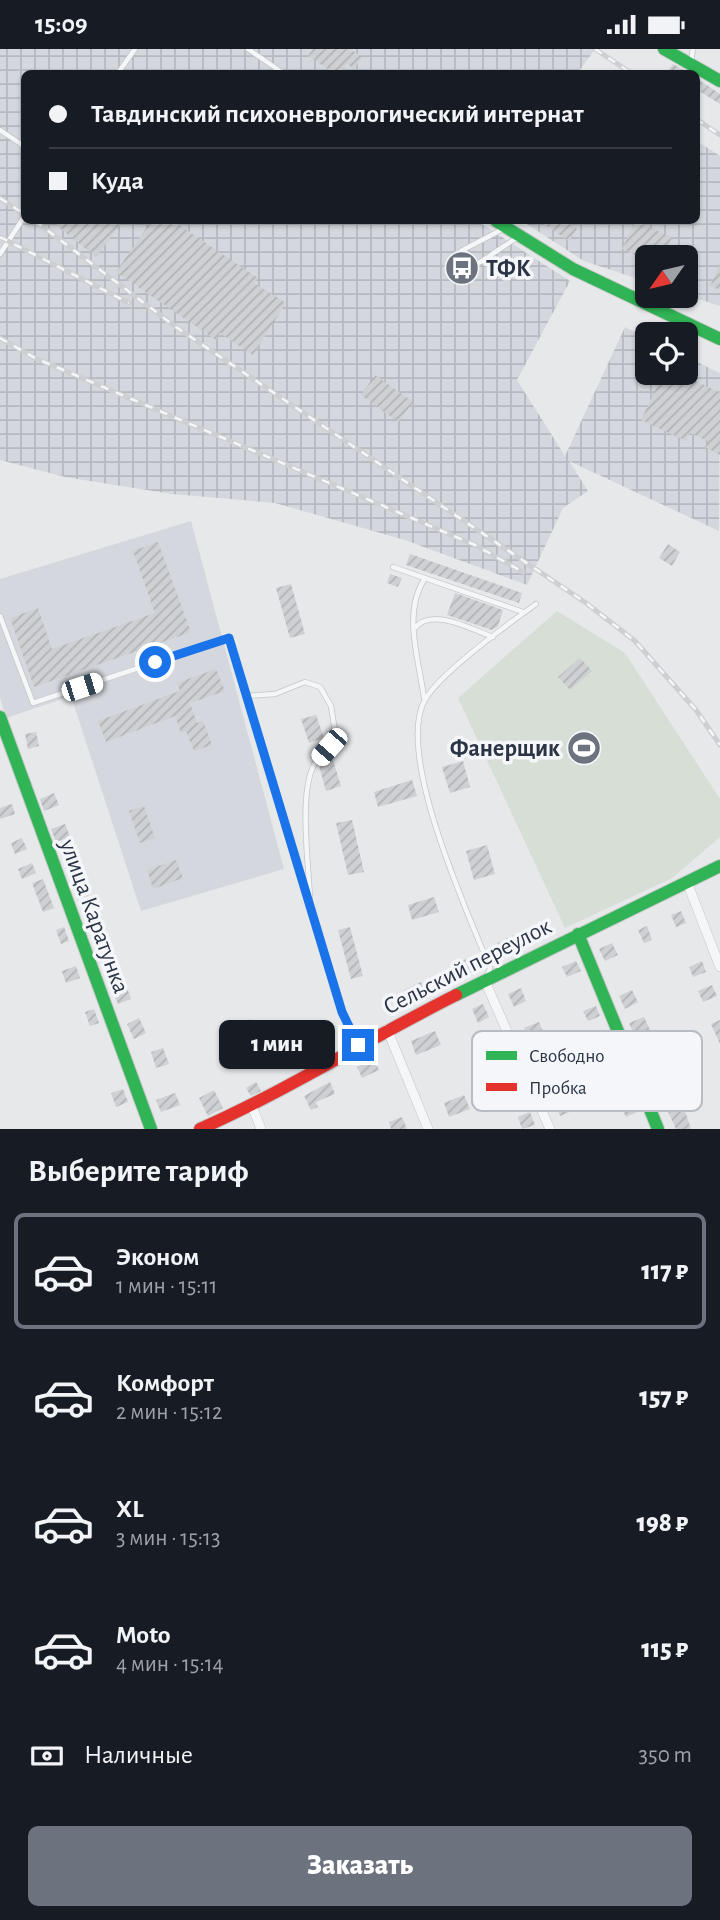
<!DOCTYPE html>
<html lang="ru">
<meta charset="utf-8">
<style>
body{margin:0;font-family:"Alegreya Sans",sans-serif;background:#20242c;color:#f1f3f6;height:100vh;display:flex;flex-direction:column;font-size:26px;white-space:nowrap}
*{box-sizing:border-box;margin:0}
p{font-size:23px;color:#9ea1a6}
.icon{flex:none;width:38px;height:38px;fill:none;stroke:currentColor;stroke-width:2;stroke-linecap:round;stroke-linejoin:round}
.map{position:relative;height:1080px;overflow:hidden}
.drawer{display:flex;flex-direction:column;background:#171b24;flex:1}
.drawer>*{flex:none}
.hud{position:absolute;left:21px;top:21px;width:679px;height:154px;border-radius:10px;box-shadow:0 2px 5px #0004;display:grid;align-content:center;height:154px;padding:0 28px;background:#171b24}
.needle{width:46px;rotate:236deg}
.fabs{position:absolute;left:635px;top:196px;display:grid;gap:14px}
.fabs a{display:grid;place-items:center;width:63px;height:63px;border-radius:10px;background:#171b24;box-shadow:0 2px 5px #0004;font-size:35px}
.end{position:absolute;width:32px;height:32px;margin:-16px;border:9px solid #1a73e8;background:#fff;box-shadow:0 0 0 4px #fff}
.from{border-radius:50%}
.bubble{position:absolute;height:49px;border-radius:10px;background:#171b24;box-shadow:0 2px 5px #0004;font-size:23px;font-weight:800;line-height:49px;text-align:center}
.car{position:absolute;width:21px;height:42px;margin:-21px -10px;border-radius:9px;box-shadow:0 0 5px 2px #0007;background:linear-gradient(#fff 24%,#345 0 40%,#fff 0 76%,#345 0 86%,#fff 0)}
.hud b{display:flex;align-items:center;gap:24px;height:66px;font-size:26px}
.hud b+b{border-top:2px solid #363941}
.hud i{width:18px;height:18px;background:#f1f3f6}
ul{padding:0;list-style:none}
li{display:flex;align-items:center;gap:21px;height:116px;margin:0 14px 10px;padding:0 14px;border:4px solid transparent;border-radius:10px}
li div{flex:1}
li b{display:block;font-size:26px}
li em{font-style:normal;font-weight:800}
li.selected{border-color:#6c737f}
li>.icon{width:63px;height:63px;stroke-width:1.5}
h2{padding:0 28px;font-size:32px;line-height:84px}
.pay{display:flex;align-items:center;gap:18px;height:77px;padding:0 28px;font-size:26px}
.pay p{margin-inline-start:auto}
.action{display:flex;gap:14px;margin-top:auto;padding:14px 28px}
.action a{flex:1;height:80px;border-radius:10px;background:#6c737f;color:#fff;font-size:28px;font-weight:800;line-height:80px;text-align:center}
.status{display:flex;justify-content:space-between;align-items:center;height:49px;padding:0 35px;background:#171b24;direction:ltr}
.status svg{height:19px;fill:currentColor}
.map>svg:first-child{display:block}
</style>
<div class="status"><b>15:09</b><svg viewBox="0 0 49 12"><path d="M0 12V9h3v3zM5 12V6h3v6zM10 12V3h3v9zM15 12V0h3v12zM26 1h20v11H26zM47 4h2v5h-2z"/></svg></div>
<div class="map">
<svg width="720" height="1080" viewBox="0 0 720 1080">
<defs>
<pattern id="industrial-grid" width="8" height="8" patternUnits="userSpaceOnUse" patternTransform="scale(1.75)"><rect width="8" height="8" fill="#d4d7dd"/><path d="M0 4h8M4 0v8" fill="none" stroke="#b6b9bf"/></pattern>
<pattern id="building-hatch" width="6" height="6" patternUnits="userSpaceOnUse" patternTransform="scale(1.75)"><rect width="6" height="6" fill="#ced0d3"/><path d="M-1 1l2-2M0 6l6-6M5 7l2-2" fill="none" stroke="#b1b3b6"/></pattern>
</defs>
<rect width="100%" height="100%" fill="#e6e8ea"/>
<!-- built -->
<path fill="#d4d7dd" d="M191 472 284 820 141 862 71 647 6 669 0 648V530Z"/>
<!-- industrial -->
<path fill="url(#industrial-grid)" d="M0 0H595L580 21 585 24H24V172H477L570 232 517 331 565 407 625 278 647 289 648 324H686V308L720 324 719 482 569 412 588 442 563 459 527 536 405 491 275 454 172 445 65 428 0 411Z
M697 92 720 107V257L686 246V208H648L647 233 584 212 522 172H696Z"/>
<!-- green -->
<path fill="#d6ded6" d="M557 562 625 604 720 750V788L672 829 565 879 458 649Z"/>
<!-- building -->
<path fill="url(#building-hatch)" d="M313 0H350L362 8 354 20 347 15 341 24H334L308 7Z
M673 15 689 24H673L668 22Z
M696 29 720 45V55L696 40Z
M60 172H123L96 208 56 176Z
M151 172H173L258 229 254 234 286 254 253 306 220 284 216 291 116 223Z
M539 172H565L577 180 569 192Z
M635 172 672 188 663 208H648V212L622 200Z
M720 215V241L710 237Z
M663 324H693L690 329 720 344V406L705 398 708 392 690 384 686 392 641 371Z
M375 326 413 353 398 373 361 346Z
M158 493 191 583 34 638 10 569 38 559 52 600 155 564 133 502Z
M668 495 680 503 672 517 659 509Z
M410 505 522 544 519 554 406 516Z
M390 525 402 529 398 538 387 534Z
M291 535 305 585 290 589 276 539Z
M455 544 503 561 498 577 492 581 447 566Z
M580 609 592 622 570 641 558 628Z
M216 620 225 642 190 654 197 674 203 672 212 696 194 702 186 682 181 684 175 667 106 693 98 672 180 642 177 634Z
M316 666 324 689 309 694 301 670Z
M36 683 39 697 28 700 25 685Z
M333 711 341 737 326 742 319 717Z
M463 712 470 738 450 744 442 718Z
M412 731 417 747 378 758 374 743Z
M54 744 59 756 44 762 40 750Z
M12 755 15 765 0 770V759Z
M144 757 155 789 140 794 129 762Z
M352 771 364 823 348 826 336 774Z
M65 775 70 788 56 793 51 780Z
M22 789 27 800 15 805 11 794Z
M487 796 495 825 474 831 466 802Z
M76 804 79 814 66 819 63 809Z
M176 811 183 829 153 840 147 821Z
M32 814 36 824 22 830 18 820Z
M43 830 54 859 43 863 32 834Z
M84 830 89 846 79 849 74 834Z
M434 848 439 863 412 871 408 856Z
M99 860 103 872 89 877 85 865Z
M681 862 686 874 676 878 671 866Z
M647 877 652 891 644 894 638 881Z
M64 878 69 892 61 895 56 881Z
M350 878 363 927 351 930 338 881Z
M516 885 522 899 504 908 497 894Z
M612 894 618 906 605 912 599 900Z
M114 904 118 914 104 919 100 909Z
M466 910 473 923 456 932 449 919Z
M576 912 581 922 567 928 562 918Z
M702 912 706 923 693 928 689 918Z
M76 917 80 929 66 934 62 922Z
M125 933 131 950 118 955 112 939Z
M421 933 427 946 410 954 404 941Z
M712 936 717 947 703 953 698 942Z
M521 939 526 952 514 958 508 945Z
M632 941 638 953 625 960 619 947Z
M483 955 489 968 478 974 472 960Z
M596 957 600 967 588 972 583 962Z
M94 960 99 974 90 977 85 963Z
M644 968 650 981 635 988 629 974Z
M139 969 146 984 134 990 127 975Z
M251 970 257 984 247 988 241 974Z
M720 971V995L711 975Z
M539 973 546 990 531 996 524 979Z
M435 982 441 996 416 1006 411 992Z
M163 999 169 1015 156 1019 151 1003Z
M374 1011 379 1021 362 1029 357 1018Z
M256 1033 261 1042 251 1047 246 1039Z
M330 1033 335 1045 316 1053 318 1058 311 1061 304 1047Z
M123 1040 128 1053 116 1058 111 1044Z
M214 1041 223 1059 208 1067 199 1049Z
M175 1044 180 1056 161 1063 156 1051Z
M566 1045 572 1062 560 1067 553 1050Z
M464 1046 470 1060 449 1068 444 1054Z
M679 1050 686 1065 691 1080H676L665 1056Z
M635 1052 639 1062 626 1068 621 1057Z
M530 1063 535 1076 522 1080 518 1068Z
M402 1068 407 1080H391L389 1073Z"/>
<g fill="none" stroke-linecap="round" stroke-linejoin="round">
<!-- lane casing -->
<g stroke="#c4c6c8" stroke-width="6">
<path id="lane" d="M248 0 283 24
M691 12 693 0
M118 24 135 0
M0 81 24 97
M503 180 461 202 459 210 462 219C478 220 501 196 518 189
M0 205 24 168
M393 518 523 563
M0 567 33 654 229 589 343 963 358 996
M414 580C430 557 473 581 493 588
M247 647 275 645 305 633 320 638 331 657 336 688C330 697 320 705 315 714 298 742 309 817 310 851
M424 649C419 610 402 564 425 529
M487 928 490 919C468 864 393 701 426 649 443 622 508 575 536 555"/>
</g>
<!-- street casing -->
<g stroke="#c4c6c8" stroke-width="10">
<path id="street" d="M687 833 720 918
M485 932 550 1080
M387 980 428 1080
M252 1057 261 1080"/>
</g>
<!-- fast casing -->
<g stroke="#c4c6c8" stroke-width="14">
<path id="fast" d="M664 0 720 32
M496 172 573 220 720 290
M0 668 151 1080
M578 885 658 1080
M456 946 720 817"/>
</g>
<!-- jam casing -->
<g stroke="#c4c6c8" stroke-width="14">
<path id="jam" d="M200 1080C288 1041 370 989 456 946"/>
</g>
<!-- lane -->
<use href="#lane" stroke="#f5f6f7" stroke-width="4.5"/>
<!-- street -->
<use href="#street" stroke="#f5f6f7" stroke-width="9"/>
<!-- fast -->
<use href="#fast" stroke="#30b455" stroke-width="12"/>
<!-- jam -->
<use href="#jam" stroke="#e5322d" stroke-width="12"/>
<!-- rail casing -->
<g stroke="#cecfd2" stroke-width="5">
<path id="rail" d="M595 0 631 24
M696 70 720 86
M0 149 24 165
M35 172 176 278 586 554 635 592 696 661 720 696
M0 188 129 254
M0 289 35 309 475 496 523 523"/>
</g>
<!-- rail -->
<use href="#rail" stroke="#f4f6f9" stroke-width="2.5" stroke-dasharray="8" stroke-linecap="butt"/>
</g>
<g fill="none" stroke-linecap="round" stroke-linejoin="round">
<!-- route -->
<path stroke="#1a73e8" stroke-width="9" d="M155 613 229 589 342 963 358 996"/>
</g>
<!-- icons -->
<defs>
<g id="bus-disc" transform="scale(1.75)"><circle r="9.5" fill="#6c737f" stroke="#f4f6f9"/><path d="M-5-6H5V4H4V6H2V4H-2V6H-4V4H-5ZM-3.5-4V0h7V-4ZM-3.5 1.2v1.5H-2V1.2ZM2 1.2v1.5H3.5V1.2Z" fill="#fff"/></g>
<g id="stadium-disc" transform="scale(1.75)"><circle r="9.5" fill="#6c737f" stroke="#f4f6f9"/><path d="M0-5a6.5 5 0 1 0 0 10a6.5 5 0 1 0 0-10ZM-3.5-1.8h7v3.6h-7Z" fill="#fff"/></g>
</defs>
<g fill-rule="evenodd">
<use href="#bus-disc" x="462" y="219"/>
<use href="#stadium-disc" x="584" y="699"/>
</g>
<g text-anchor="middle" stroke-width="7" stroke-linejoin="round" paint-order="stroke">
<!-- poi labels -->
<g font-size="24" font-weight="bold" fill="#2b3445" stroke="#f4f6f9" text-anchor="start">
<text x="486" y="227">ТФК</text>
<text x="560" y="707" text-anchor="end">Фанерщик</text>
</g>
<!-- street labels -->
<g font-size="24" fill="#2b3445" stroke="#f4f6f9">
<text transform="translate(95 867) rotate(70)" y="8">улица Каратунка</text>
<text transform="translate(467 917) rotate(-27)" y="8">Сельский переулок</text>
</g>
</g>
<!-- legend -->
<rect x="472" y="982" width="230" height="80" rx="10" fill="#f4f6f9" stroke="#b8bcc3" stroke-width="2"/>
<rect x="486" y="1002" width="31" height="9" fill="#30b455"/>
<rect x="486" y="1034" width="31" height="8" fill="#e5322d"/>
<g font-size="19" fill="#2b3445">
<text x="529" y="1013">Свободно</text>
<text x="529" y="1045">Пробка</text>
</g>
</svg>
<div class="fabs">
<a><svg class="needle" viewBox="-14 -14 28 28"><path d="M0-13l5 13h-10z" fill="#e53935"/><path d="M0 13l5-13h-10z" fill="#9ea1a6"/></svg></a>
<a><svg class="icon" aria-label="locate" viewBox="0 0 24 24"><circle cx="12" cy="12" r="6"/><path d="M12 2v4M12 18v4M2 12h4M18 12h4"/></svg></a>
</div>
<i class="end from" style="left:155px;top:613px"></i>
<i class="end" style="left:358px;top:996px"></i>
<div class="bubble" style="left:219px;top:971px;width:116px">1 мин</div>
<i class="car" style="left:82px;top:638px;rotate:72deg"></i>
<i class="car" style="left:329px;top:698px;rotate:221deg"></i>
<div class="hud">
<b><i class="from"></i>Тавдинский психоневрологический интернат</b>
<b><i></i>Куда</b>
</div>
</div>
<section class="drawer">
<h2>Выберите тариф</h2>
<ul>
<li class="selected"><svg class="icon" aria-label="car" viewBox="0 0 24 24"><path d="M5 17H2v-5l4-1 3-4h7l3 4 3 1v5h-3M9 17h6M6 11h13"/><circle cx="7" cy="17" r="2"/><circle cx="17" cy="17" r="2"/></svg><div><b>Эконом</b><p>1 мин · 15:11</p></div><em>117 ₽</em></li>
<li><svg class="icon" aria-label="car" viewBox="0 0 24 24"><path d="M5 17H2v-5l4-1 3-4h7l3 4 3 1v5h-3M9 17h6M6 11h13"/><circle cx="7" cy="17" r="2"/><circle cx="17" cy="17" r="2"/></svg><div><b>Комфорт</b><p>2 мин · 15:12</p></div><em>157 ₽</em></li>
<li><svg class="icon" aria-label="car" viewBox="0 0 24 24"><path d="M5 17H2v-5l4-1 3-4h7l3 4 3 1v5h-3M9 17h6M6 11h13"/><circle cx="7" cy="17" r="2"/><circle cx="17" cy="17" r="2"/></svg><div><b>XL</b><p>3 мин · 15:13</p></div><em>198 ₽</em></li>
<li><svg class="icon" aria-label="car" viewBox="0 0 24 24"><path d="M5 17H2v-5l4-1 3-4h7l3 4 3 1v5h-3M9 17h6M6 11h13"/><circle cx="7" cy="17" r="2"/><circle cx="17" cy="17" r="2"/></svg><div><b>Moto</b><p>4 мин · 15:14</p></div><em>115 ₽</em></li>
</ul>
<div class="pay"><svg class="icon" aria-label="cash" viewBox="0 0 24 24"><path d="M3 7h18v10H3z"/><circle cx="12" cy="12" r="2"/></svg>Наличные<p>350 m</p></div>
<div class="action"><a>Заказать</a></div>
</section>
